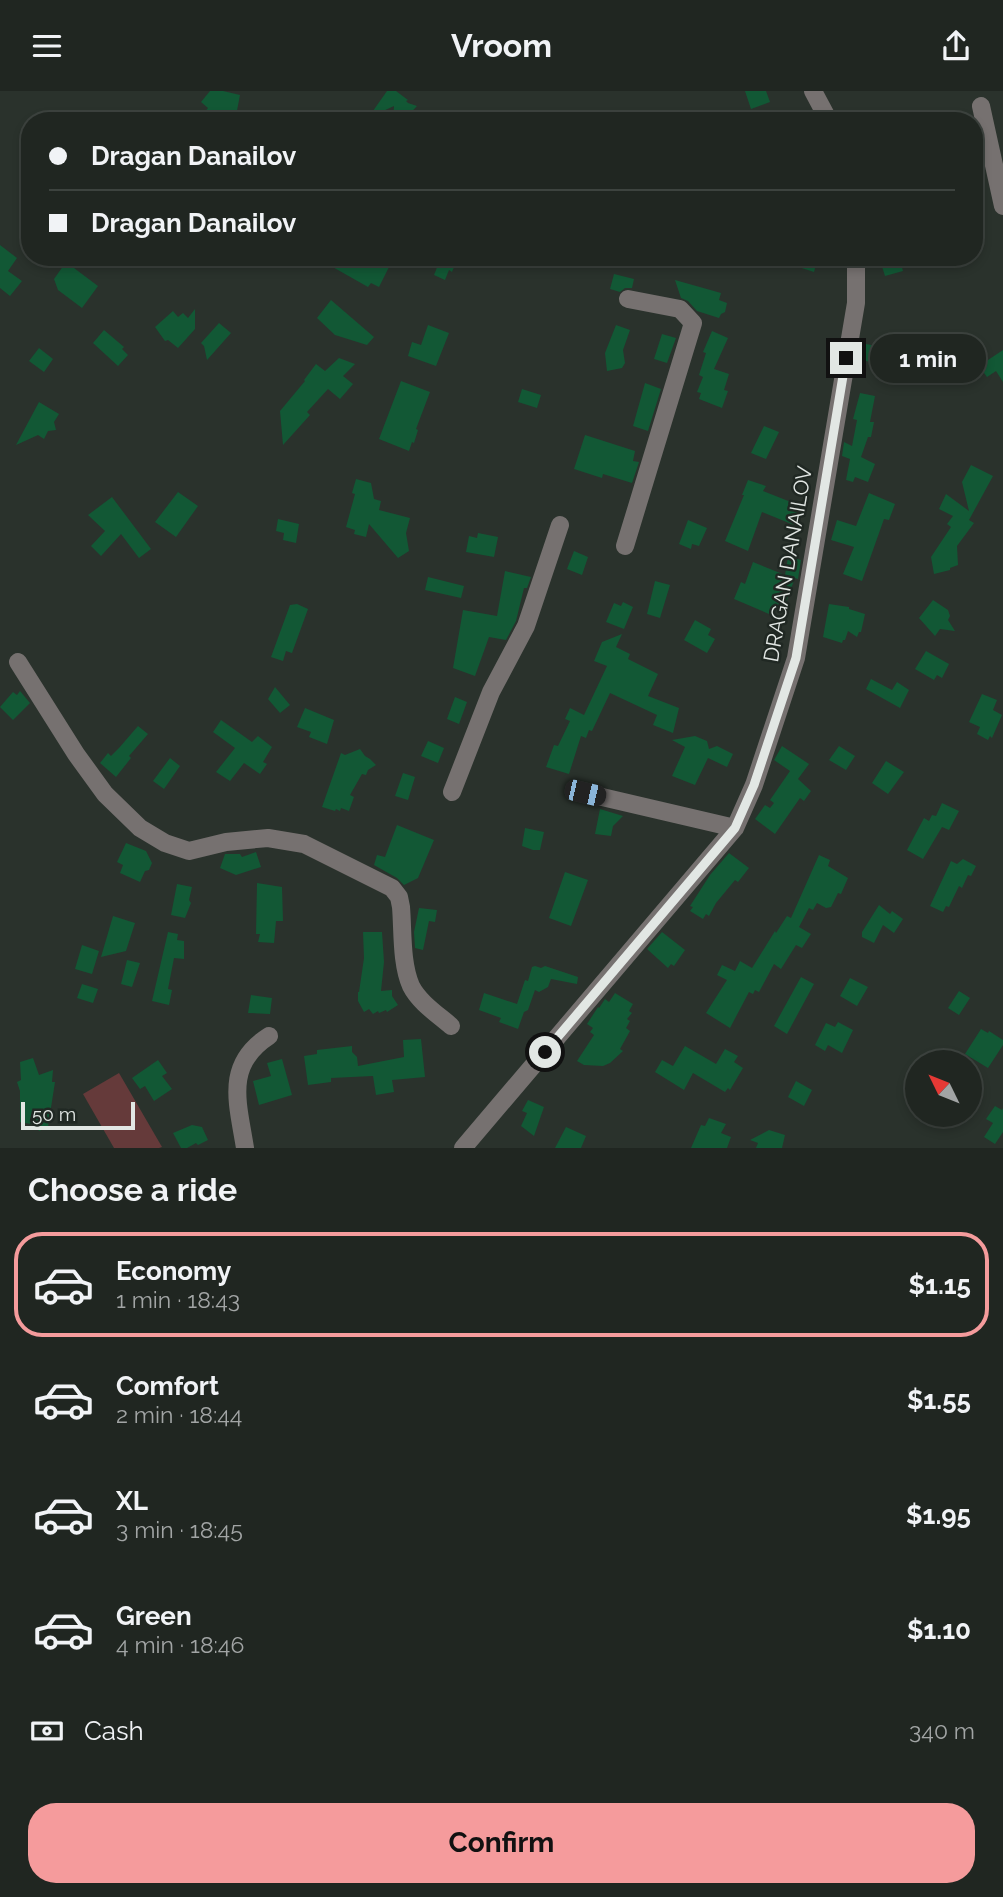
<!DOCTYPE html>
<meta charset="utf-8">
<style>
body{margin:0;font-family:Raleway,sans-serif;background:#2d322e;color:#f1f3f6;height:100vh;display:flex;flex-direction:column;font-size:26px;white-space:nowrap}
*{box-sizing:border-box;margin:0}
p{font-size:23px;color:#a2a5a5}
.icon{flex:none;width:38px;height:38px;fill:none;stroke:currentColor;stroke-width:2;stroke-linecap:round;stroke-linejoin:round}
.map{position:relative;height:1057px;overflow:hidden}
.sheet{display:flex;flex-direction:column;background:#202621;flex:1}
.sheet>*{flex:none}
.guide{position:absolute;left:21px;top:21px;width:962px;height:154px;border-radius:28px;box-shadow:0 4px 10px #0003,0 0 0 2px #3d433f;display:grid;align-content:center;height:154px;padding:0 28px;background:#202621}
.needle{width:46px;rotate:313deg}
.tools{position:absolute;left:905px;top:959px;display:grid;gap:14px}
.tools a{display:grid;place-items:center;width:77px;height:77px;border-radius:50%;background:#202621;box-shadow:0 4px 10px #0003,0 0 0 2px #3d433f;font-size:35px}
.scale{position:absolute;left:21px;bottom:18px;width:114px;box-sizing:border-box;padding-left:7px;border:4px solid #e2e7e4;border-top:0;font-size:19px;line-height:24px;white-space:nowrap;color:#e2e7e4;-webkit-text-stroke:5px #202823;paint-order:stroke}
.end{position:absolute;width:32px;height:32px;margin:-16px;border:9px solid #e2e7e4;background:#111;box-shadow:0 0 0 4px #111}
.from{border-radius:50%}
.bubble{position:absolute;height:49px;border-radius:24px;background:#202621;box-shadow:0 4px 10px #0003,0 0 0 2px #3d433f;font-size:23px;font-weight:700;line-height:49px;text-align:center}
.car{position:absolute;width:21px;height:42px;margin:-21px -10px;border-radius:9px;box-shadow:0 0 5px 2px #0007;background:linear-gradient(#222 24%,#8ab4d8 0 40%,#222 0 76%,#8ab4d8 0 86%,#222 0)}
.guide b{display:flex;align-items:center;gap:24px;height:66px;font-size:26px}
.guide b+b{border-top:2px solid #3d433f}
.guide i{width:18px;height:18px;background:#f1f3f6}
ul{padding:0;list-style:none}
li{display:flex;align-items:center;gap:21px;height:105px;margin:0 14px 10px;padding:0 14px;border:4px solid transparent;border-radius:28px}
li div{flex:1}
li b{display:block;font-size:26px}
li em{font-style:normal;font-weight:700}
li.active{border-color:#f59b9c}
li>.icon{width:63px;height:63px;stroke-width:1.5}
h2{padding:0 28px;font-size:32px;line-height:84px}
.pay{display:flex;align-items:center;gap:18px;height:77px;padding:0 28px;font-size:26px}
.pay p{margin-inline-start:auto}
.action{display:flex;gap:14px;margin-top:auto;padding:14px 28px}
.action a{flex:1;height:80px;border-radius:28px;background:#f59b9c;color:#111;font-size:28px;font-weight:700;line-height:80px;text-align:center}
header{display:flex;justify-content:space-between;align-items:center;height:91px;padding:0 28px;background:#202621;font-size:32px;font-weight:700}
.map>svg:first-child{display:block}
</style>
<header><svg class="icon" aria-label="menu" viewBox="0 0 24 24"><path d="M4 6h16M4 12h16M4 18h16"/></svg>Vroom<svg class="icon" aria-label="share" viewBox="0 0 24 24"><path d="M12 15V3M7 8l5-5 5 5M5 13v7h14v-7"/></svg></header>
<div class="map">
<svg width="1003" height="1057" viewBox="0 0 1003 1057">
<rect width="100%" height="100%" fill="#2a322c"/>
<!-- green -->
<path fill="#653a3a" d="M119 982 162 1056 159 1057H114L83 1003Z"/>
<!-- building -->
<path fill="#125835" d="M210 0H223L240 4 235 30H198L208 17 201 11Z
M387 0H396L408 9 406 10 408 12 417 15 403 30H393L394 15 368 27Z
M745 0H766L770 11 751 18Z
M0 154 17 167 8 180 22 190 10 205 0 197Z
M315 166H394L379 196 371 192 368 196Z
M420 166H458L452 181 449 179 445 189 434 184 438 174Z
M780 166H818L814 181 780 170Z
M879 166H899L903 180 885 185Z
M66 171 98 195 82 217 58 199 54 188Z
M614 183 634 188 632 197H625L620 201 610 198Z
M675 189 721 202 719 209 727 212 725 221 721 223 719 227 697 220 688 210 681 207Z
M331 209 374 246 367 254 335 244 317 227Z
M195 218V238L178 257 168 249 165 250 155 236 173 220 178 226 183 222 188 227Z
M219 232 231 242 207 269 204 255 201 252Z
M428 234 449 242 436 275 408 265 412 251 421 254Z
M616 234 630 239 623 259 625 272 622 277 607 280 605 262Z
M104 239 124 256 122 258 128 264 118 275 93 252Z
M712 240 728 247 714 278 729 283 724 299 728 300 722 317 699 308 701 302 697 301 703 286 699 284 706 262 703 261Z
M662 243 676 247 667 272 654 268Z
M861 252 881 256 878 273 858 268Z
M39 257 53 268 44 281 29 270Z
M1003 259V291L996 280 987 286 979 275Z
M339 267 355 273 343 285 353 293 340 308 328 298 307 321 310 324 283 354 280 320 305 290 304 289 316 273 325 280Z
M401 290 430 301 416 338 418 339 414 352 412 351 409 360 379 348Z
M645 292 661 298 648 340 633 335Z
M522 298 541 304 537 317 518 311Z
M860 302 875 305 870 331H874L871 346H868L861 366 875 373 868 391 855 386 853 391 846 389 850 368 842 365 844 351 852 355 857 329 853 328Z
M39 311 59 323 54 331 56 339 48 340 44 348 38 344 16 354Z
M764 335 779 341 766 368 751 362Z
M585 344 635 360 633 370 639 371 632 392 603 383 602 387 574 378Z
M971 374 993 385 969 429 974 432 957 455 958 474 950 477V479L934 483 931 466 951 436 947 433 953 425 939 418 946 403 969 420 962 391Z
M356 388 371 392 374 408 381 410 379 419 410 427 406 442 409 460 398 467 369 433 366 446 354 443 355 439 346 436 355 403 352 402Z
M748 389 766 395 763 400 801 415 794 434 762 421 748 460 725 450 744 404H742Z
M178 401 198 415 176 446 155 431Z
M869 402 895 413 889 429 884 428 862 490 843 483 854 456 831 449 837 429 856 435Z
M112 406 151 458 139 467 121 443 101 465 91 455 105 440 88 424Z
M278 428 299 433 296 452 283 449 284 442 276 440Z
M688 429 707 437 699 455 692 453 691 458 679 453Z
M478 442 498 446 494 466 466 461 469 445 477 447Z
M574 460 588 466 582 484 567 478Z
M788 466 801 469 798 488 795 487 786 511 781 509 777 517 772 515 769 523 734 508 741 491 745 493 753 471 785 484Z
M505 480 531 486 527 497H524L516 530 506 549 489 546 475 585 453 577 463 519 497 525Z
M428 486 464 495 461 507 425 499Z
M655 490 670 494 660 527 647 523Z
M933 509 948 519 950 525 948 529 955 540 940 538 935 545 919 527Z
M623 511 633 516 624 538 606 531 614 512 621 515Z
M297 513 308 518 292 562 286 560 283 570 271 566 290 514Z
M829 513 849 516V518L865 523 861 541H859L857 546 848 540 845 549H843L842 552 823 546Z
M695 529 711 538 708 544 715 548 707 562 684 549Z
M622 543 616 556 630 563 628 568 658 583 648 605 679 617 673 642 653 634 657 624 610 602 592 640 589 639 586 647 581 645 569 683 546 676 554 654 558 655 570 630 565 628 570 617 584 624 607 575 594 570 602 551Z
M926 560 949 573 942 587 937 584 934 589 915 578Z
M871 588 892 599 897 591 909 599 900 617 866 598Z
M275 596 290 614 280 622 268 608Z
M20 600 30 612 13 629 0 616 13 601 17 604Z
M982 603 997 609 993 619 1002 624 992 647 990 645 988 649 977 643 980 636 969 631Z
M455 606 467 611 459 633 447 628Z
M305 617 334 629 327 653 309 646 311 641 297 636Z
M221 629 252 651 258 645 272 656 263 671 267 673 260 683 244 672 230 690 216 681 235 657 213 641Z
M138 635 148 643 129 665 131 667 116 686 100 672 108 662 111 665 119 657Z
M695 645 707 650 709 658 717 655 733 663 727 676 708 667 695 694 672 685 685 656 672 649Z
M428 650 444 657 438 672 421 665Z
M782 655 809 673 798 688 811 700 804 710 800 707 775 743 755 728 765 714 770 717 774 712 770 709 790 680 774 669Z
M839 655 855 665 846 679 829 669Z
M360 658 365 665 370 668 376 674 368 679 366 684 362 683 350 704 354 706 349 720 341 717 340 720 336 718 335 720 322 716 341 662 345 664Z
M170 667 180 675 164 698 153 690Z
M886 670 904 681 888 703 872 692Z
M403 682 415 686 408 709 395 705Z
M942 712 959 720 949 739 942 736 923 768 907 759 924 727 929 730 932 724 936 725Z
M600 718 623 725 613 735 611 745 595 743Z
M397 734 434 749 418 787 404 794 397 787 374 774 377 764 385 766Z
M525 737 544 741 540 759H533L522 755Z
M126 752 146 760 152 772 149 779 145 780 140 791 120 782 123 774 117 771Z
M256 761 261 776 236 784 220 777 225 763H240L242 766Z
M729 762 749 777 738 791 735 789 716 812 709 825 706 823 703 828 690 820 693 816 690 815 710 784Z
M819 764 830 769 828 775 848 787 841 803 838 802 831 816 826 817 817 812 813 819 809 817 799 836 811 843 802 857 796 854 781 878 774 873 759 901 755 899 753 903 749 901 730 937 706 922 727 889 717 884 722 874 735 880 740 870 752 877 775 840 776 842 787 825 791 827Z
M963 768 976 775 971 785 968 784 962 797 959 795 949 816 946 815 943 821 930 815 951 770 957 773Z
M565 781 588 789 571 835 549 827Z
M257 792 282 796 283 830H276L274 852 258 851 260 843H256Z
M177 793 192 796 189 809 191 812 185 827 171 824Z
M879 814 890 823 892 820 903 828 894 842 883 834 874 852 862 846V841Z
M419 817 437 819 435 831 429 830 423 859 415 857 414 841Z
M113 825 135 832 126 860 101 866Z
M168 841 178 843 177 849 184 850V868L174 867 168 898 172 899 169 914 152 910Z
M363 841H382L384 871 381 900 392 899V905L398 914 387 921 386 919 379 922 378 920 373 923 369 918 364 921 358 910V901H359L364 867Z
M662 841 685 859 674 875 671 873 668 877 647 858Z
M82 854 99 860 92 883 75 878Z
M127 869 140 872 132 896 121 893Z
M535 875 541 877 545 875 578 886 577 893 551 888 548 896 539 901 535 899 528 919 524 921 518 938 499 931 501 927 479 919 484 902 517 913 525 889 528 890 532 876Z
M801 886 814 893 787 943 774 935Z
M850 887 868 896 857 915 840 905Z
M82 893 98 898 93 912 77 907Z
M959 900 970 907 959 924 948 917Z
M615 902 633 913 629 920 632 922 627 928 630 930 626 937 630 940 620 958 623 960 610 972 603 975 584 974 577 970 594 944 590 941 593 937 587 933 598 916 599 917 605 908 609 911Z
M251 904 272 907 270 923 248 922Z
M838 931 853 939 842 962 828 954 825 960 815 954 826 932 835 936Z
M981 938 988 942 989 940 1003 949V954L988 977 965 963Z
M421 948 425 986 392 989 394 1001 376 1004 373 985 331 987V991L308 994 304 965 317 963V959L352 955V961L357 966 358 975 404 966 403 949Z
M685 955 716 973 725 958 738 965 734 971 743 977 730 999 728 997 725 1001 693 982 684 999 655 981 662 969 673 975Z
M33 967 39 984 53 979 52 991H55L48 1036 39 1040 36 1034 20 1031V1000L17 991 21 989 20 971Z
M282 968 292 1004 259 1014 253 990 271 985 267 972Z
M158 969 167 982 162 985 172 998 154 1010 145 995 140 998 132 987Z
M796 990 812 999 804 1015 788 1006Z
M528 1009 544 1016 534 1045 521 1035 527 1022 522 1020Z
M995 1015 1002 1019 1003 1017V1041L995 1053 984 1046 993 1032 986 1028Z
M709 1027 726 1033 721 1042 731 1046 727 1057H691L701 1034 705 1035Z
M192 1034 202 1036 208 1049 198 1054 196 1052 187 1057H181L173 1042Z
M566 1036 586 1045 581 1057H555Z
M769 1039 785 1044 782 1057H756L758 1052 750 1049Z"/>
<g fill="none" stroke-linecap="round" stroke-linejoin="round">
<!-- minor -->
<path stroke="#767170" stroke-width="18" d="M813 0 829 30
M981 15 1003 115
M625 455 693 232 680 218 628 208
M18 571 76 663 105 703 140 737 165 752 189 760 226 751 268 747 304 753 392 797 399 806 401 816C403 840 401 872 411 895 419 911 437 923 451 935
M452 701 491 601 526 535 560 434
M585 702 735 737
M245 1057C238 1012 224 974 269 945
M463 1057 735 737 754 694 796 567 856 212V166"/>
</g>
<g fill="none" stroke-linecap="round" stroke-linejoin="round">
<!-- route -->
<path stroke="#e2e7e4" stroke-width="9" d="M545 961 735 737 754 694 796 567 846 267"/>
</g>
<g text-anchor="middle" stroke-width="5" stroke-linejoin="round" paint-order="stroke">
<!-- street labels -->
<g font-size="21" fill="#e2e7e4" stroke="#202823">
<text transform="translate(788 473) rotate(-80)" y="7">DRAGAN DANAILOV</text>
</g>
</g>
</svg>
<div class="tools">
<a><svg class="needle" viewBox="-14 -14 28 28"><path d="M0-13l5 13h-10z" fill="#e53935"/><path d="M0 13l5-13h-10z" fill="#a2a5a5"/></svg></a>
</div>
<div class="scale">50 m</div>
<i class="end from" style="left:545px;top:961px"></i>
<i class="end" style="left:846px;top:267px"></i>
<div class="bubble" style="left:870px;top:243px;width:116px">1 min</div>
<i class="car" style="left:585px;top:702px;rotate:103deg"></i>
<div class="guide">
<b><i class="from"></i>Dragan Danailov</b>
<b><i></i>Dragan Danailov</b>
</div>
</div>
<section class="sheet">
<h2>Choose a ride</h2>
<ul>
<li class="active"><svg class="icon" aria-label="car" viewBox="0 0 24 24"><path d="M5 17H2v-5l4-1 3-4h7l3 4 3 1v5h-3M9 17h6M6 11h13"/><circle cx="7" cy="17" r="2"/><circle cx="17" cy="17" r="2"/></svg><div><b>Economy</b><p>1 min · 18:43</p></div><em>$1.15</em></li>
<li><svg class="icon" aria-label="car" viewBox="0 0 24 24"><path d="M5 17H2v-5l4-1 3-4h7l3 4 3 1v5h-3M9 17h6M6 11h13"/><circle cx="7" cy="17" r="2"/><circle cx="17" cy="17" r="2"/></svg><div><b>Comfort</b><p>2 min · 18:44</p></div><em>$1.55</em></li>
<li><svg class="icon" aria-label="car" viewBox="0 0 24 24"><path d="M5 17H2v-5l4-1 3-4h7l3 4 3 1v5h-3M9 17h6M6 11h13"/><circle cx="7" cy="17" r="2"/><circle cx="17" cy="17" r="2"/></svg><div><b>XL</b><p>3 min · 18:45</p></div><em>$1.95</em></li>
<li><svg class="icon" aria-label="car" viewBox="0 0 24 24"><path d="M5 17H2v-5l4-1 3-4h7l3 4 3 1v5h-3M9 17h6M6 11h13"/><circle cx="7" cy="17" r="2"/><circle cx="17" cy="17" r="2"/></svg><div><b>Green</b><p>4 min · 18:46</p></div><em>$1.10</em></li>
</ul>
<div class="pay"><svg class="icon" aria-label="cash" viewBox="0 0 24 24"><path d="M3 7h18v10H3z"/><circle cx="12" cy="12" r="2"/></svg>Cash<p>340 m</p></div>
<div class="action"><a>Confirm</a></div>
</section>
